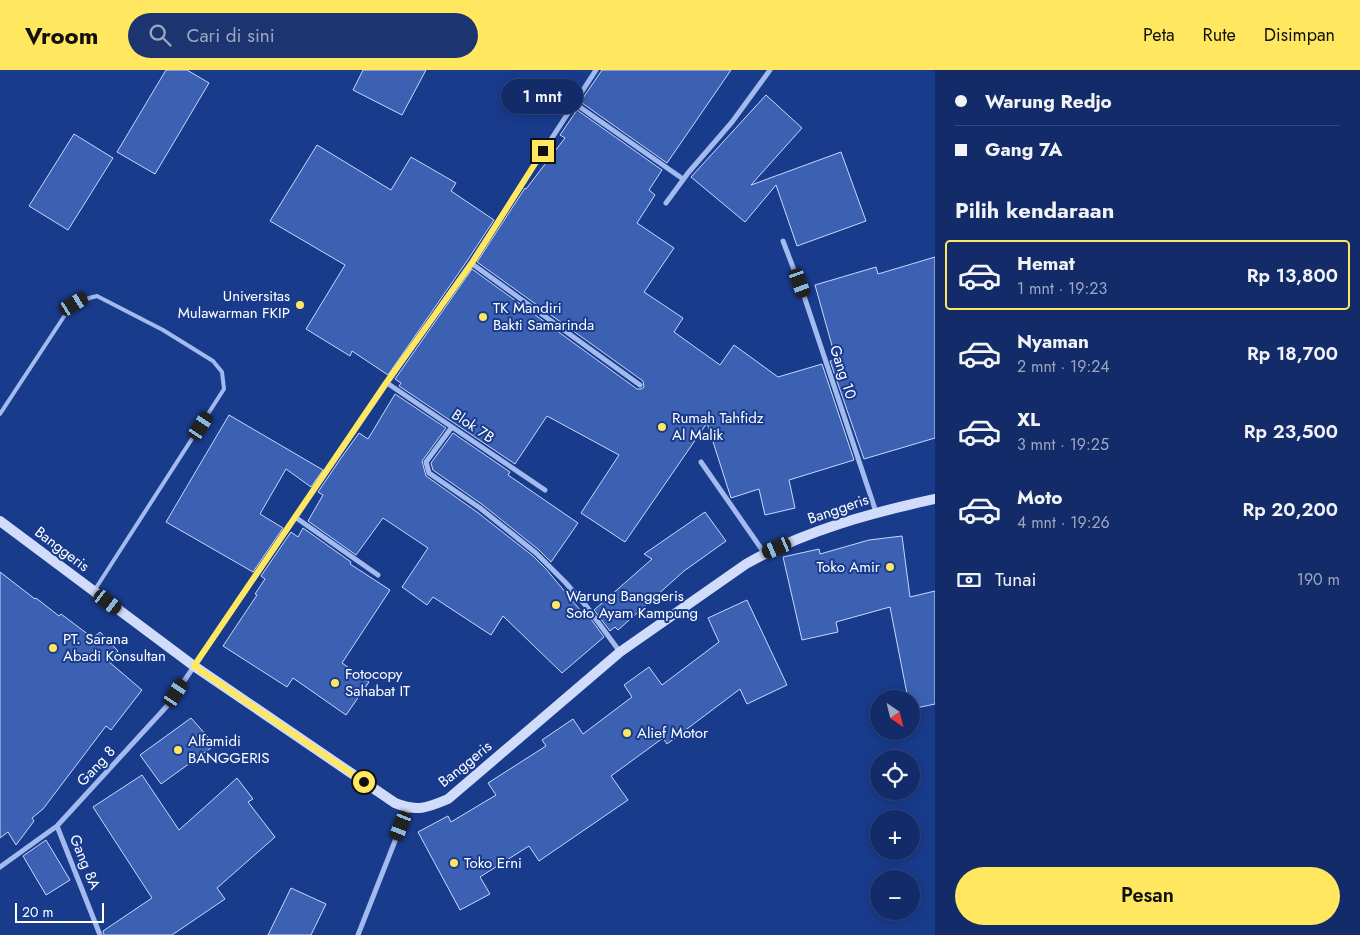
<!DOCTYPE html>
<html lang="id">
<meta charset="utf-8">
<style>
body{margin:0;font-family:Jost,sans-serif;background:#1c346f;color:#f1f3f6;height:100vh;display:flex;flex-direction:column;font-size:19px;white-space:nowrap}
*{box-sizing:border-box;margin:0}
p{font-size:16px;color:#9da7c0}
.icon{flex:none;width:28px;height:28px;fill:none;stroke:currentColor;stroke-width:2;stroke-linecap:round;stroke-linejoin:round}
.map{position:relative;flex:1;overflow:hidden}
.side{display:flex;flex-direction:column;background:#132c69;width:425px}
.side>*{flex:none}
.hud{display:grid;align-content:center;height:110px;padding:0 20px;background:#132c69}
.needle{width:32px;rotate:145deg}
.fabs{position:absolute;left:870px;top:620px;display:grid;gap:10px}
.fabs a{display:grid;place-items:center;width:50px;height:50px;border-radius:50%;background:#132c69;box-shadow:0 2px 12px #0003,0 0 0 1px #32487d;font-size:25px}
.scale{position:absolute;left:15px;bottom:12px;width:89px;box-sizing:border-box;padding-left:5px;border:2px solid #fff;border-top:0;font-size:14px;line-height:18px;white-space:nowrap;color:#fff;-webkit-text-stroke:4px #193b8c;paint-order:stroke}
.end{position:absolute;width:22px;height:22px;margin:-11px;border:6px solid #ffe760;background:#111;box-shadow:0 0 0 2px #111}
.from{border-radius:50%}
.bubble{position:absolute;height:35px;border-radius:18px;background:#132c69;box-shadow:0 2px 12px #0003,0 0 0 1px #32487d;font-size:16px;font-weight:600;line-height:35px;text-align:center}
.car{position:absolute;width:15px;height:30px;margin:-15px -8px;border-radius:6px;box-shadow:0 0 4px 1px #0007;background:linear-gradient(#222 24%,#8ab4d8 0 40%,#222 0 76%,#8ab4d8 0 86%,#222 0)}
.hud b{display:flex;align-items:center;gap:18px;height:48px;font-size:19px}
.hud b+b{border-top:1px solid #32487d}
.hud i{width:12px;height:12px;background:#f1f3f6}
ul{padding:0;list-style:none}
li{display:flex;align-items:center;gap:15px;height:70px;margin:0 10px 8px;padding:0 10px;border:2px solid transparent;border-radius:5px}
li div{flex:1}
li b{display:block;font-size:19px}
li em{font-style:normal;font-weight:600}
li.active{border-color:#ffe760}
li>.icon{width:45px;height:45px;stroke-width:1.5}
h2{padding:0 20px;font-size:22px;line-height:60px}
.pay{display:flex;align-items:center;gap:12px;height:55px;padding:0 20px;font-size:19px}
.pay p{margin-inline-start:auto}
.primary-button{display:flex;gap:10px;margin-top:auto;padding:10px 20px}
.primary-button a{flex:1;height:58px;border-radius:30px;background:#ffe760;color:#111;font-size:20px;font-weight:600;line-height:58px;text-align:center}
header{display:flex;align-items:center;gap:30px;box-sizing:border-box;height:70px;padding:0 25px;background:#ffe760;color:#111}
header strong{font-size:24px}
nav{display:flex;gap:28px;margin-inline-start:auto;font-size:18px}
.search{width:350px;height:45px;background:#1c346f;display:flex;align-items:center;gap:12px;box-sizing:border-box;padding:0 18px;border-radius:28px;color:#9da7c0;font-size:19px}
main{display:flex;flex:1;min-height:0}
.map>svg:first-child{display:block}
</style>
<header>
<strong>Vroom</strong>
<div class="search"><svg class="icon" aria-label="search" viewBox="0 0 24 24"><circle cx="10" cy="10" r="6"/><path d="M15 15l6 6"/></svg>Cari di sini</div>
<nav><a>Peta</a><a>Rute</a><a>Disimpan</a></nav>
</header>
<main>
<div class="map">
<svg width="935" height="865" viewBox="0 0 935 865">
<rect width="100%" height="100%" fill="#193b8c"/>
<!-- building -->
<path fill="#3d61b2" stroke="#c9d8fa" d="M166 0H187L209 13 155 104 117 82Z
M363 0H426L402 45 353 20Z
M602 0H731L667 93 582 33 581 31Z
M766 25 802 58 751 115 841 82 866 151 797 176 776 115 745 152 691 107Z
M577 40 662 100 649 120 655 125 637 153 674 178 644 222 683 248 674 262 720 295 734 275 778 307 822 294 854 390 789 410 795 438 765 445 759 419 731 428 707 353 625 472 581 443 619 385 547 346 515 394 399 316 401 313 395 309 472 199 637 319H641L644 317 643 311 477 192 525 118 526 119 565 68 560 65Z
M74 64 113 88 68 160 29 136Z
M317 75 391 120 411 87 456 113 451 121 494 150 467 191 388 305 352 281 350 286 306 259 345 195 270 151Z
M935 187V368L864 389 830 291 836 290 815 215 876 197 878 204Z
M395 324 446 358 422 391 426 406 477 442 533 486 546 499 586 547 588 545 604 567 562 603 503 546 491 565 433 527 427 535 402 517 428 478 383 448 356 485 308 451 323 425 318 422 341 388 359 363 368 369Z
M229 345 323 400 311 417 286 399 260 444 283 458 253 502 166 452Z
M453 363 510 402 508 405 578 453 551 492 539 480 483 435 433 400 431 393Z
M705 442 726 471 684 501 618 560 615 557 610 561 594 540 652 489 644 484Z
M303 458 351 492 350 494 390 520 342 593 369 612 346 645 293 608 287 617 223 576 257 525 255 524 265 509 261 506 291 462 298 467Z
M902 466 910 527 935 521V634L911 639V629H908L890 537 836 552 838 562 802 570 783 487 819 479 820 484 869 470Z
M0 502 35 529 36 528 59 546 61 544 93 568 100 562 118 581 108 591 142 620 111 660 106 656 43 739 32 748 34 751 16 775 8 762 0 768Z
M747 530 787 615 747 634 740 619 667 674 663 668 611 706 628 730 539 791 529 776 480 807 490 824 460 840 418 762 448 746 451 752 496 725 488 713 546 676 542 670 573 649 583 664 632 627 624 615 649 597 662 615 719 572 708 548Z
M191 648 215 675 161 714 140 685Z
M142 705 179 760 237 708 253 729 248 732 275 767 217 818 225 829 172 865H104L103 861 152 828 93 737Z
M46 770 70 810 46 825 23 786Z
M291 818 326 834 311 865H268Z"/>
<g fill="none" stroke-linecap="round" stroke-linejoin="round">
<!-- lane -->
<path stroke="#a3baee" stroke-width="4" d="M0 344 65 245C75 234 83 229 97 226L163 260 213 291 222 302 224 319 94 521"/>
<!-- street -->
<path stroke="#a3baee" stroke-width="5" d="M574 33 683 109
M666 133 688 103 732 52 770 0
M783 171 804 226 876 442
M471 193 640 315
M387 313 545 420
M452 357 426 392 429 403 480 438 536 483 565 512 587 537 620 582
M701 392 765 484
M295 447 378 505
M57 756 100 865
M0 797 57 756 167 636 387 313 471 193 596 0
M358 865 408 738"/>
<!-- secondary -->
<path stroke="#d0dcfa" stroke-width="10" d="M0 451 194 596 395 733C417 742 427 738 448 729L620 582 746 494C804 461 870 443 935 429"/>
</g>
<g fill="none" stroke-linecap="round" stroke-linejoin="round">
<!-- route -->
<path stroke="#ffe760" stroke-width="6" d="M364 712 194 596 386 313 472 193 543 81"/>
</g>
<!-- markers -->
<g fill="#ffe760" stroke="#193b8c" stroke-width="2">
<circle cx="300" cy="235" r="5"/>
<circle cx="483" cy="247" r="5"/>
<circle cx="662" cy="357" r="5"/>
<circle cx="890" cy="497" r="5"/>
<circle cx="556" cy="535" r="5"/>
<circle cx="53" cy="578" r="5"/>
<circle cx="335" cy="613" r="5"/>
<circle cx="627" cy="663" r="5"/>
<circle cx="178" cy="680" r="5"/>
<circle cx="454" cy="793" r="5"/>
</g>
<g text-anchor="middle" stroke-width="4" stroke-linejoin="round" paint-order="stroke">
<!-- poi labels -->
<g font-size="15" fill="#fff" stroke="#193b8c" text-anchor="start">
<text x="290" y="231" text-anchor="end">Universitas<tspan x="290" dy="17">Mulawarman FKIP</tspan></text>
<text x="493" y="243">TK Mandiri<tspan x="493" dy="17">Bakti Samarinda</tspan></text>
<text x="672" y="353">Rumah Tahfidz<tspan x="672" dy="17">Al Malik</tspan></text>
<text x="880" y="502" text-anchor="end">Toko Amir</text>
<text x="566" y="531">Warung Banggeris<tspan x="566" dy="17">Soto Ayam Kampung</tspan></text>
<text x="63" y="574">PT. Sarana<tspan x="63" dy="17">Abadi Konsultan</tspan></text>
<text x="345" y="609">Fotocopy<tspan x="345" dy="17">Sahabat IT</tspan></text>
<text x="637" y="668">Alief Motor</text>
<text x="188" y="676">Alfamidi<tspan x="188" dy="17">BANGGERIS</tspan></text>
<text x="464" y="798">Toko Erni</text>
</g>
<!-- street labels -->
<g font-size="15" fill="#fff" stroke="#193b8c">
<text transform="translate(843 302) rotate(72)" y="5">Gang 10</text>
<text transform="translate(473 356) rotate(34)" y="5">Blok 7B</text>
<text transform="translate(838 439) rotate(-19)" y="5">Banggeris</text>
<text transform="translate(62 479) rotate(37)" y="5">Banggeris</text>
<text transform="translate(465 694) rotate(-39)" y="5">Banggeris</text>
<text transform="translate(96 696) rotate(-47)" y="5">Gang 8</text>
<text transform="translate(85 792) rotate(68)" y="5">Gang 8A</text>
</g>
</g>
</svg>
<div class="fabs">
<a><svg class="needle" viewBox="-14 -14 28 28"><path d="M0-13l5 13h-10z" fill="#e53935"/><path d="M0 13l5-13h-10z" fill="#9da7c0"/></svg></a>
<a><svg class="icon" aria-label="locate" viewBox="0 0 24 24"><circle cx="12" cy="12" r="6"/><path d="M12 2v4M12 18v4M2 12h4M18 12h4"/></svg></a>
<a>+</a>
<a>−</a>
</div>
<div class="scale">20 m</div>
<i class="end from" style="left:364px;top:712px"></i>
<i class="end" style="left:543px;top:81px"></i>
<div class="bubble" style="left:501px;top:9px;width:82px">1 mnt</div>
<i class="car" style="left:800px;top:213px;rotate:160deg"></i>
<i class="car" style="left:74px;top:234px;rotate:59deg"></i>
<i class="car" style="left:201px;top:356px;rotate:33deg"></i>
<i class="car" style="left:777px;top:478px;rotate:247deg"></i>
<i class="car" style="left:108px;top:532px;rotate:127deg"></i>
<i class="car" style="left:176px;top:623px;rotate:33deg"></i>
<i class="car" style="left:401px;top:756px;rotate:201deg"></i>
</div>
<section class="side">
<div class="hud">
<b><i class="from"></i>Warung Redjo</b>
<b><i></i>Gang 7A</b>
</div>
<h2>Pilih kendaraan</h2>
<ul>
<li class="active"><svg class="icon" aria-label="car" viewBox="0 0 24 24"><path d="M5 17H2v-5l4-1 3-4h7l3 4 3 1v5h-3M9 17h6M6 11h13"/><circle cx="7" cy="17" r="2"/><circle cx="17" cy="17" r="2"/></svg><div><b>Hemat</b><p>1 mnt · 19:23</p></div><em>Rp 13,800</em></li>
<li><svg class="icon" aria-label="car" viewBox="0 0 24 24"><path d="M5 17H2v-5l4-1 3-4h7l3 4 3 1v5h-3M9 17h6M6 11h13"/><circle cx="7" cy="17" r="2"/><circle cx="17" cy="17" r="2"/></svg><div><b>Nyaman</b><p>2 mnt · 19:24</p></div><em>Rp 18,700</em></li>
<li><svg class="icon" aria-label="car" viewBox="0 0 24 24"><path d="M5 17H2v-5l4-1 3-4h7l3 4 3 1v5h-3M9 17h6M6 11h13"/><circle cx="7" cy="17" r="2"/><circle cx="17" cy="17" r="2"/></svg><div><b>XL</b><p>3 mnt · 19:25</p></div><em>Rp 23,500</em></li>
<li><svg class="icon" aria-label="car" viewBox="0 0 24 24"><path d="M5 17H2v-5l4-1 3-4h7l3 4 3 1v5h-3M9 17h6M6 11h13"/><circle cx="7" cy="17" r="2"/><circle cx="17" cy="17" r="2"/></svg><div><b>Moto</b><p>4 mnt · 19:26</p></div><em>Rp 20,200</em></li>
</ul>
<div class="pay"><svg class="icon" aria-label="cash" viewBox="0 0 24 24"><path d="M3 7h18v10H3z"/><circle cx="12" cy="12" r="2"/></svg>Tunai<p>190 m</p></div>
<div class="primary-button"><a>Pesan</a></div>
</section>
</main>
